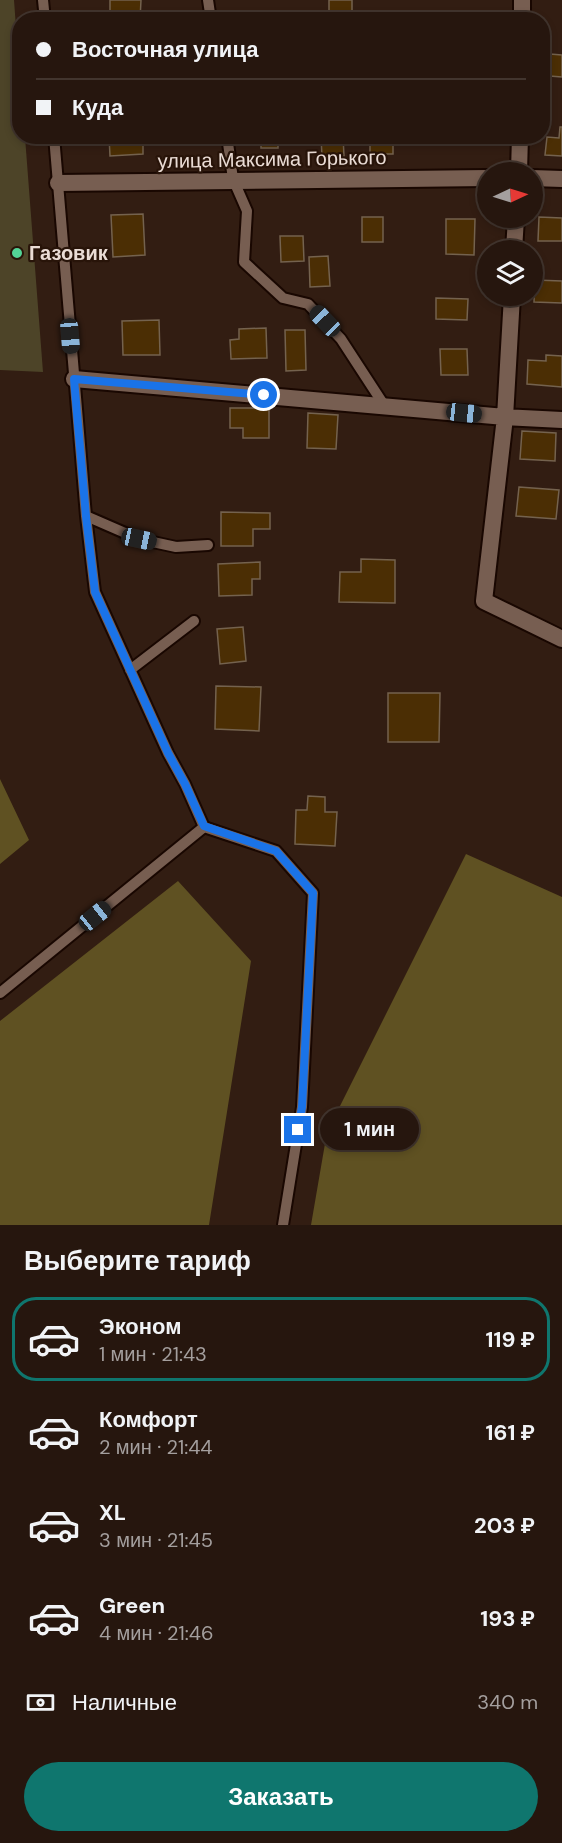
<!DOCTYPE html>
<html lang="ru">
<meta charset="utf-8">
<style>
body{margin:0;font-family:"DM Sans",sans-serif;background:#32231c;color:#f1f3f6;height:100vh;display:flex;flex-direction:column;font-size:22px;white-space:nowrap}
*{box-sizing:border-box;margin:0}
p{font-size:20px;color:#a49f9e}
.icon{flex:none;width:33px;height:33px;fill:none;stroke:currentColor;stroke-width:2;stroke-linecap:round;stroke-linejoin:round}
.map{position:relative;height:1225px;overflow:hidden}
.details{display:flex;flex-direction:column;background:#26160e;flex:1}
.details>*{flex:none}
.guide{position:absolute;left:12px;top:12px;width:538px;height:132px;border-radius:24px;box-shadow:0 3px 9px #0003,0 0 0 2px #42352e;display:grid;align-content:center;height:132px;padding:0 24px;background:#26160e}
.needle{width:39px;rotate:86deg}
.tools{position:absolute;left:477px;top:162px;display:grid;gap:12px}
.tools a{display:grid;place-items:center;width:66px;height:66px;border-radius:50%;background:#26160e;box-shadow:0 3px 9px #0003,0 0 0 2px #42352e;font-size:30px}
.end{position:absolute;width:27px;height:27px;margin:-14px;border:8px solid #1a73e8;background:#fff;box-shadow:0 0 0 3px #fff}
.from{border-radius:50%}
.bubble{position:absolute;height:42px;border-radius:21px;background:#26160e;box-shadow:0 3px 9px #0003,0 0 0 2px #42352e;font-size:20px;font-weight:700;line-height:42px;text-align:center}
.car{position:absolute;width:18px;height:36px;margin:-18px -9px;border-radius:8px;box-shadow:0 0 4px 2px #0007;background:linear-gradient(#222 24%,#8ab4d8 0 40%,#222 0 76%,#8ab4d8 0 86%,#222 0)}
.guide b{display:flex;align-items:center;gap:21px;height:57px;font-size:22px}
.guide b+b{border-top:2px solid #42352e}
.guide i{width:15px;height:15px;background:#f1f3f6}
ul{padding:0;list-style:none}
li{display:flex;align-items:center;gap:18px;height:84px;margin:0 12px 9px;padding:0 12px;border:3px solid transparent;border-radius:24px}
li div{flex:1}
li b{display:block;font-size:22px}
li em{font-style:normal;font-weight:700}
li.on{border-color:#0f766e}
li>.icon{width:54px;height:54px;stroke-width:1.5}
h2{padding:0 24px;font-size:27px;line-height:72px}
.pay{display:flex;align-items:center;gap:15px;height:66px;padding:0 24px;font-size:22px}
.pay p{margin-inline-start:auto}
.action{display:flex;gap:12px;margin-top:auto;padding:12px 24px}
.action a{flex:1;height:69px;border-radius:36px;background:#0f766e;color:#fff;font-size:24px;font-weight:700;line-height:69px;text-align:center}
.map>svg:first-child{display:block}
</style>
<div class="map">
<svg width="562" height="1225" viewBox="0 0 562 1225">
<rect width="100%" height="100%" fill="#321d12"/>
<!-- green -->
<path fill="#4d4428" d="M0 0H14L19 69 20 136 25 137 43 372 0 370Z"/>
<!-- forest -->
<path fill="#5f5122" d="M0 779 29 840 0 864Z
M466 854 562 897V1225H311L327 1132Z
M178 881 251 961 209 1225H0V1021Z"/>
<!-- building -->
<path fill="#4b2e04" stroke="#74624e" stroke-width="1.5" d="M110 0H141L140 20H110Z
M329 0H352V13L329 14Z
M550 54 562 55V77L550 76Z
M560 127H562V156L545 155 547 137 559 138Z
M109 136H143V154L110 156Z
M261 136H278V148H261Z
M321 136H343L344 156 322 157Z
M370 136H393V154H370Z
M458 136H482L483 144H458Z
M143 214 145 255 113 257 111 215Z
M362 217H383V242H362Z
M539 217 562 218V241H538Z
M446 219H475L474 255 446 254Z
M280 236H303L304 261 281 262Z
M328 256 330 286 310 287 309 257Z
M535 280 562 281V303L534 302Z
M436 298 468 299 467 320 436 319Z
M159 320 160 355H123L122 321Z
M266 328 267 358 231 359 230 340 239 339V329Z
M285 330H305L306 370 286 371Z
M440 349H467L468 375H441Z
M546 355 562 356V387L527 384 528 360 546 361Z
M230 408H269V438H243V428H230Z
M308 413 338 415 336 449 307 448Z
M522 431 556 433 555 461 520 459Z
M519 487 559 490 556 519 516 516Z
M221 512 270 513V529H253V546H221Z
M361 559 395 560V603L339 602 340 572H361Z
M260 562V579H252V595L219 596 218 564Z
M243 627 246 661 220 664 217 629Z
M216 686 261 687 259 731 215 729Z
M388 693H440L439 742H388Z
M308 796 325 797V812H337L335 846 295 844 296 810H307Z"/>
<g fill="none" stroke-linecap="round" stroke-linejoin="round">
<!-- service casing -->
<g stroke="#190701" stroke-width="14">
<path id="service" d="M43 0 45 20
M208 0 211 20
M54 136 86 516 95 592 168 753 185 784 204 827 276 851 313 893 302 1107 283 1225
M227 136 233 179 247 211 244 262 283 298 308 304 341 339 384 405
M86 516 139 539 176 547 208 545
M130 670 194 621
M0 993 204 827"/>
</g>
<!-- minor casing -->
<g stroke="#190701" stroke-width="20">
<path id="minor" d="M522 20V0
M519 172 520 136
M532 178 562 179
M58 183 488 178
M514 250 516 218
M512 296 505 417 484 601 562 639
M74 379 505 417 562 420"/>
</g>
<!-- service -->
<use href="#service" stroke="#775e51" stroke-width="10"/>
<!-- minor -->
<use href="#minor" stroke="#775e51" stroke-width="16"/>
</g>
<g fill="none" stroke-linecap="round" stroke-linejoin="round">
<!-- route -->
<path stroke="#1a73e8" stroke-width="8" d="M264 395 74 379 86 516 95 592 168 753 185 784 204 826 276 851 313 893 302 1107 298 1130"/>
</g>
<!-- markers -->
<circle fill="#53d396" stroke="#281409" stroke-width="2" cx="17" cy="253" r="6"/>
<g text-anchor="middle" stroke-width="4.5" stroke-linejoin="round" paint-order="stroke">
<!-- street labels -->
<g font-size="20" fill="#eadcd5" stroke="#281409">
<text transform="translate(272 159) rotate(-1)" y="7">улица Максима Горького</text>
</g>
<!-- poi labels -->
<g font-size="20" font-weight="bold" fill="#eadcd5" stroke="#281409" text-anchor="start">
<text x="29" y="260">Газовик</text>
</g>
</g>
</svg>
<div class="tools">
<a><svg class="needle" viewBox="-14 -14 28 28"><path d="M0-13l5 13h-10z" fill="#e53935"/><path d="M0 13l5-13h-10z" fill="#a49f9e"/></svg></a>
<a><svg class="icon" aria-label="layers" viewBox="0 0 24 24"><path d="M12 4l9 5-9 5-9-5zM3 14l9 5 9-5"/></svg></a>
</div>
<i class="end from" style="left:264px;top:395px"></i>
<i class="end" style="left:298px;top:1130px"></i>
<div class="bubble" style="left:320px;top:1108px;width:99px">1 мин</div>
<i class="car" style="left:325px;top:321px;rotate:316deg"></i>
<i class="car" style="left:70px;top:336px;rotate:175deg"></i>
<i class="car" style="left:464px;top:413px;rotate:96deg"></i>
<i class="car" style="left:139px;top:539px;rotate:102deg"></i>
<i class="car" style="left:95px;top:916px;rotate:51deg"></i>
<div class="guide">
<b><i class="from"></i>Восточная улица</b>
<b><i></i>Куда</b>
</div>
</div>
<section class="details">
<h2>Выберите тариф</h2>
<ul>
<li class="on"><svg class="icon" aria-label="car" viewBox="0 0 24 24"><path d="M5 17H2v-5l4-1 3-4h7l3 4 3 1v5h-3M9 17h6M6 11h13"/><circle cx="7" cy="17" r="2"/><circle cx="17" cy="17" r="2"/></svg><div><b>Эконом</b><p>1 мин · 21:43</p></div><em>119 ₽</em></li>
<li><svg class="icon" aria-label="car" viewBox="0 0 24 24"><path d="M5 17H2v-5l4-1 3-4h7l3 4 3 1v5h-3M9 17h6M6 11h13"/><circle cx="7" cy="17" r="2"/><circle cx="17" cy="17" r="2"/></svg><div><b>Комфорт</b><p>2 мин · 21:44</p></div><em>161 ₽</em></li>
<li><svg class="icon" aria-label="car" viewBox="0 0 24 24"><path d="M5 17H2v-5l4-1 3-4h7l3 4 3 1v5h-3M9 17h6M6 11h13"/><circle cx="7" cy="17" r="2"/><circle cx="17" cy="17" r="2"/></svg><div><b>XL</b><p>3 мин · 21:45</p></div><em>203 ₽</em></li>
<li><svg class="icon" aria-label="car" viewBox="0 0 24 24"><path d="M5 17H2v-5l4-1 3-4h7l3 4 3 1v5h-3M9 17h6M6 11h13"/><circle cx="7" cy="17" r="2"/><circle cx="17" cy="17" r="2"/></svg><div><b>Green</b><p>4 мин · 21:46</p></div><em>193 ₽</em></li>
</ul>
<div class="pay"><svg class="icon" aria-label="cash" viewBox="0 0 24 24"><path d="M3 7h18v10H3z"/><circle cx="12" cy="12" r="2"/></svg>Наличные<p>340 m</p></div>
<div class="action"><a>Заказать</a></div>
</section>
